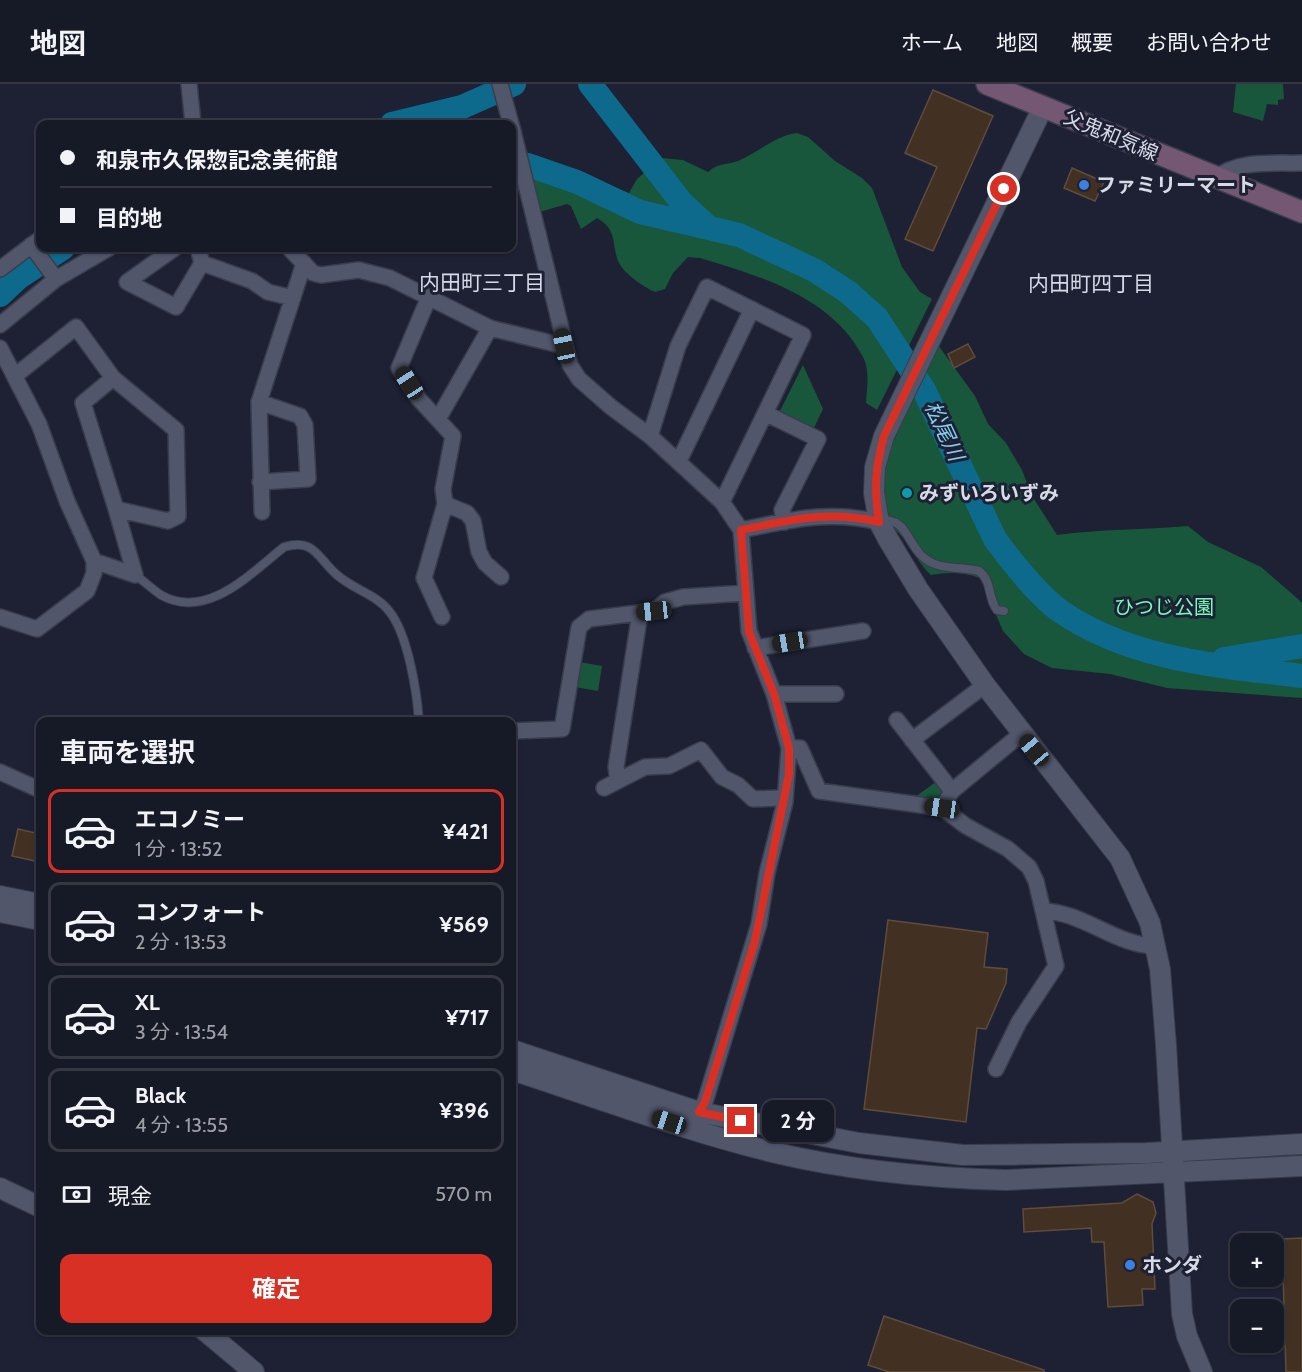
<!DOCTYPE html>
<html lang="ja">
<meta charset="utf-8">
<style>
body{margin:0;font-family:Cabin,"Noto Sans JP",sans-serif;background:#1f222e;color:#f1f3f6;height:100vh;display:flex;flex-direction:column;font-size:22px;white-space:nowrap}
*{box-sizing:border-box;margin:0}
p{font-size:20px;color:#9ea0a7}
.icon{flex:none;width:33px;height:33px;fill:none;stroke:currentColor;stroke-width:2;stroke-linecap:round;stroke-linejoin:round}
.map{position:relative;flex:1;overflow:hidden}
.panel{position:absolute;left:36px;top:633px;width:480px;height:618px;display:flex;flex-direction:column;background:#161926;border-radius:12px;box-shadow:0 2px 4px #0004,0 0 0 2px #353843}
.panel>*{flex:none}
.banner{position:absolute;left:36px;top:36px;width:480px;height:132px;border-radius:12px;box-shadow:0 2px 4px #0004,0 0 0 2px #353843;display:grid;align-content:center;height:132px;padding:0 24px;background:#161926}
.fabs{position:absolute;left:1230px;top:1149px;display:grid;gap:12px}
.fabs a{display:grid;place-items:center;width:54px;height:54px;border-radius:12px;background:#161926;box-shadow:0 2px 4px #0004,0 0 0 2px #353843;font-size:30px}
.end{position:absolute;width:27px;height:27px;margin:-14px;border:8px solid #d93025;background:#fff;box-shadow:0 0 0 3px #fff}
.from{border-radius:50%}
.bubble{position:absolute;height:42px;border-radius:12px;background:#161926;box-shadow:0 2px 4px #0004,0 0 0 2px #353843;font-size:20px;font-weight:700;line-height:42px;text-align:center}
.car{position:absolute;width:18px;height:36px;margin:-18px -9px;border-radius:8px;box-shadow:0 0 4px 2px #0007;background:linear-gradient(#222 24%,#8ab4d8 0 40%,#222 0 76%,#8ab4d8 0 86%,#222 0)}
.banner b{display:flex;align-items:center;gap:21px;height:57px;font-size:22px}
.banner b+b{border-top:2px solid #353843}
.banner i{width:15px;height:15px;background:#f1f3f6}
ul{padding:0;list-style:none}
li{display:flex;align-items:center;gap:18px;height:84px;margin:0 12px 9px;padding:0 12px;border:3px solid #353843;border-radius:12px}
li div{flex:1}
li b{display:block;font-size:22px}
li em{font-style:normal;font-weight:700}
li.selected{border-color:#d93025}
li>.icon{width:54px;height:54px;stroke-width:1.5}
h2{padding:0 24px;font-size:27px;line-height:72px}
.pay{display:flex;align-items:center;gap:15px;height:66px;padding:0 24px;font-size:22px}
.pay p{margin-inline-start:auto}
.cta{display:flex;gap:12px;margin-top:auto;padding:12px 24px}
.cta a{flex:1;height:69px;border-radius:12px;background:#d93025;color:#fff;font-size:24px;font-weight:700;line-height:69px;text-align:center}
header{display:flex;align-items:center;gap:36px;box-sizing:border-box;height:84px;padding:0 30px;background:#161926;border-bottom:2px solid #353843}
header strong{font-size:28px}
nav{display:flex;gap:33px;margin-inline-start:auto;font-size:21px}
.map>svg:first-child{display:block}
</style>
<header>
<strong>地図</strong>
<nav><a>ホーム</a><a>地図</a><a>概要</a><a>お問い合わせ</a></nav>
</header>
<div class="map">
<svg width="1302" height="1288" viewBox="0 0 1302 1288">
<rect width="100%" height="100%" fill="#1d2133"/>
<!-- green -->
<path fill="#18573b" d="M1236 0H1283L1284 15 1278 16V21L1267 20 1263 37 1233 28Z
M797 49 808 53 835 77 862 94 872 104 902 183 920 208 932 215 877 326 866 319C867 304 870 286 863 273 832 213 760 192 700 174L688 173 673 189 665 205 655 208C642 202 621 188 617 174 612 156 616 145 597 134L581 145 571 122 567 120 536 129 517 65 629 109 637 95 661 74 683 76 708 88C718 79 726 81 738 77 758 69 774 52 797 49Z
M938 261 975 312 988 340 1006 359 1022 386 1032 412 1057 451C1100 445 1144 446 1188 442L1208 458 1261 483 1298 515 1302 519V614L1167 604 1110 590 1052 584 1024 570 1003 547 980 494C964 488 948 488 931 491 914 475 906 450 887 440L883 400 886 373Z
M803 281 823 325 812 348 778 331Z
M579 578 602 582 598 607 575 603Z
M937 697 945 709 942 717 911 716Z"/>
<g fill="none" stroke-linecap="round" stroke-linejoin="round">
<!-- river -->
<path stroke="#0e6a8d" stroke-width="24" d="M590 0 682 119 708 143
M392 40 462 23 514 0
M512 78 528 81 577 98 640 128 739 151 814 186 848 208 877 234 924 306 995 455C1010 476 1039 512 1060 527 1131 576 1219 582 1302 592
M0 211 18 194 63 164
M1224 575 1302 562"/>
</g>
<!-- building -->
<path fill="#423022" stroke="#5f4c3d" stroke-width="1.5" d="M933 6 993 32 933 167 905 155 937 83 905 69Z
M1072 84 1104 98 1095 117 1064 104Z
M968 260 975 273 954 284 948 270Z
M18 745 40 750V778L12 772Z
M888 836 988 849 984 883 1007 885 1006 899 986 945 977 944 966 1038 864 1025Z
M1137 1110 1153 1118 1156 1129 1152 1140 1155 1205H1142L1143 1221 1108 1223 1104 1158H1092L1091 1144 1024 1148 1023 1125 1122 1119Z
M1302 1154V1288H1286L1282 1155Z
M884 1232 1044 1286V1288H889L868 1281Z"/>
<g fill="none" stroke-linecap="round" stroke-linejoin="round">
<!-- service casing -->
<g stroke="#393c4b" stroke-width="10">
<path id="service" d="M881 437C905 433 907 457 921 471 936 487 959 482 979 487 993 498 987 513 997 526L1004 527
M135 491C144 497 152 505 161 511 207 537 251 489 284 463 314 454 317 473 336 490 352 505 376 510 389 527 408 550 417 608 419 638"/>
</g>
<!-- minor casing -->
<g stroke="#393c4b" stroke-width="18">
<path id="minor" d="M189 0 193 40
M500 0 511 40
M512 43 570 281 579 295 611 323 650 352 722 418 741 446 749 547 774 610 789 664 785 718 767 789 759 840 705 1018 699 1028
M1216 94C1238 75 1274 80 1302 79
M31 161 56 195
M175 164 127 198 176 223 202 179 198 164
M289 164 313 189 321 191 359 186 390 194 490 244 564 262
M202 179 252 197 268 208 293 214
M0 185 40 155
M429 213 399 284 419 315 453 352 443 405 445 420 424 494 442 533
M0 241 56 195 109 164
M0 264 39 340 67 417 94 477V489L87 507 37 545 0 533
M16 291 76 243 113 294 176 346 178 432 168 437 116 425 83 319 113 294
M259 318 300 332 305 341 308 395 260 398
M767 330 818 355 782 426 785 438
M438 335 490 244
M650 352 678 262 707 203 803 251 722 418
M679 377 752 225
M445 420 467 429 473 437 479 468 485 479 501 493
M262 428 259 318 304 179
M741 446C792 436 827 426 879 438
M94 477 135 491 116 425
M755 564 863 547
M774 610H836
M897 636 952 707
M512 647 562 645 579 543 589 535 654 527 665 518 683 513 745 509
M912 656 985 601
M789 664H800L819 707 942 724 966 742 1008 765 1029 783 1036 797 1056 882 1019 938 996 985
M0 688 40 706
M618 696 616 683 640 529
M604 704 645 683 669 682 701 666 722 693 738 701 753 715 779 714 785 718
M942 724 952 707 1021 650
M1043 827C1084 828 1116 862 1156 862"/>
</g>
<!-- tertiary casing -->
<g stroke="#393c4b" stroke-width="22">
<path id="tertiary" d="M1043 23 884 352 875 383 874 409 879 438 888 455 918 505 985 601 1120 774 1150 839 1160 885 1166 961 1182 1230 1187 1252 1202 1288
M0 812 40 820
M0 828 40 836
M512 966 699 1028 859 1059 963 1071 1147 1069 1302 1060
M512 986C598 1014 683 1046 772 1068 847 1086 928 1094 1006 1096L1302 1082
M0 1104 40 1123
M204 1246 254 1288"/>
</g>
<!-- secondary casing -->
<g stroke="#393c4b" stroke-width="24">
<path id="secondary" d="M987 0 1302 128"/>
</g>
<!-- service -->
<use href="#service" stroke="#51566b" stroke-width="8"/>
<!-- minor -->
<use href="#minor" stroke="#51566b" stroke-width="15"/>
<!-- tertiary -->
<use href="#tertiary" stroke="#51566b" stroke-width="20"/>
<!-- secondary -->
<use href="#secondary" stroke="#745873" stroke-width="21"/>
</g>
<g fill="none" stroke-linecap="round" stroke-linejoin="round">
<!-- route -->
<path stroke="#d93025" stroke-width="8" d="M741 1037 699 1028 705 1018 755 857 789 690V664L774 610 749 548 741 446C792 436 827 426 879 438 874 404 875 385 884 352L1004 105"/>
</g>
<!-- markers -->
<g fill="#3f7fe0" stroke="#1d2133" stroke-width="2">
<circle cx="1084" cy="101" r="6"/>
<circle cx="1130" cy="1181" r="6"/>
</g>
<circle fill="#0f9aa8" stroke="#1d2133" stroke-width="2" cx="907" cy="409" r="6"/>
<g text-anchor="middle" stroke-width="6" stroke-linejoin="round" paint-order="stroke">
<!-- street labels -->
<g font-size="20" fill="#d6dae6" stroke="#1d2133">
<text transform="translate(1111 51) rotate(23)" y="7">父鬼和気線</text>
</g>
<!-- poi labels -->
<g font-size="20" font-weight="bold" fill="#d6dae6" stroke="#1d2133" text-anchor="start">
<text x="1096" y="108">ファミリーマート</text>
<text x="919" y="416">みずいろいずみ</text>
<text x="1142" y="1188">ホンダ</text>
</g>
<!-- park labels -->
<g font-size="20" fill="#76fbbb" stroke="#1d2133">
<text x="1164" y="530">ひつじ公園</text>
</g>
<!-- neighbourhood labels -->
<g font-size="21" fill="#d6dae6" stroke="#1d2133">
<text x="482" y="206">内田町三丁目</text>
<text x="1091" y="207">内田町四丁目</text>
</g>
<!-- water labels -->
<g font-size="21" font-style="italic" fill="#85cef2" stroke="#1d2133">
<text transform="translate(944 347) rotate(65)" y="7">松尾川</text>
</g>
</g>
</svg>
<div class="fabs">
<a>+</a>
<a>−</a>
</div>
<i class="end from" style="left:1004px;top:105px"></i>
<i class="end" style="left:741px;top:1037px"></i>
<div class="bubble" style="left:762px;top:1016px;width:72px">2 分</div>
<i class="car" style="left:564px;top:262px;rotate:348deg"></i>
<i class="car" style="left:409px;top:299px;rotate:327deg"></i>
<i class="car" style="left:654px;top:527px;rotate:264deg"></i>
<i class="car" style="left:790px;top:558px;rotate:261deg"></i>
<i class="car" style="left:1034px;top:666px;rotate:320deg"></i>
<i class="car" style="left:942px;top:724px;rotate:278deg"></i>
<i class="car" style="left:669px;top:1038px;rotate:288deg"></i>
<div class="banner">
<b><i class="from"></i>和泉市久保惣記念美術館</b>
<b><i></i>目的地</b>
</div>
<section class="panel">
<h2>車両を選択</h2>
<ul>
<li class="selected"><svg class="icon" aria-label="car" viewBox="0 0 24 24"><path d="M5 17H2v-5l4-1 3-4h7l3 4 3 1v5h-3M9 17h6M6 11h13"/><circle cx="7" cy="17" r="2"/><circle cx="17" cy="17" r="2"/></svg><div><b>エコノミー</b><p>1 分 · 13:52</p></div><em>¥421</em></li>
<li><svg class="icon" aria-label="car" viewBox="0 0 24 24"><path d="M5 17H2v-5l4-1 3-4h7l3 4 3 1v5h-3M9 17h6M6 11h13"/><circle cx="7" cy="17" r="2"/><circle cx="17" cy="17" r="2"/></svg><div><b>コンフォート</b><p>2 分 · 13:53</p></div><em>¥569</em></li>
<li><svg class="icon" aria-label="car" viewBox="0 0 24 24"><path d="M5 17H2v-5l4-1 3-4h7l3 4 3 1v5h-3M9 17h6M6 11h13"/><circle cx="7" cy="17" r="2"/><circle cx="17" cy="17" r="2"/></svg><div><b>XL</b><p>3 分 · 13:54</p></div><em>¥717</em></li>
<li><svg class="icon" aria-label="car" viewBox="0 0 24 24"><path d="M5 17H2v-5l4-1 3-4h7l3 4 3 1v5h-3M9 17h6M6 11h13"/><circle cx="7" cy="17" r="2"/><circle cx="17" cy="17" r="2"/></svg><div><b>Black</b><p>4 分 · 13:55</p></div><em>¥396</em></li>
</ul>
<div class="pay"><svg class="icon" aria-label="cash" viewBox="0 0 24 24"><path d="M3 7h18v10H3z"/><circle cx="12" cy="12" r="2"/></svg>現金<p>570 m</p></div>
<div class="cta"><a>確定</a></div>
</section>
</div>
